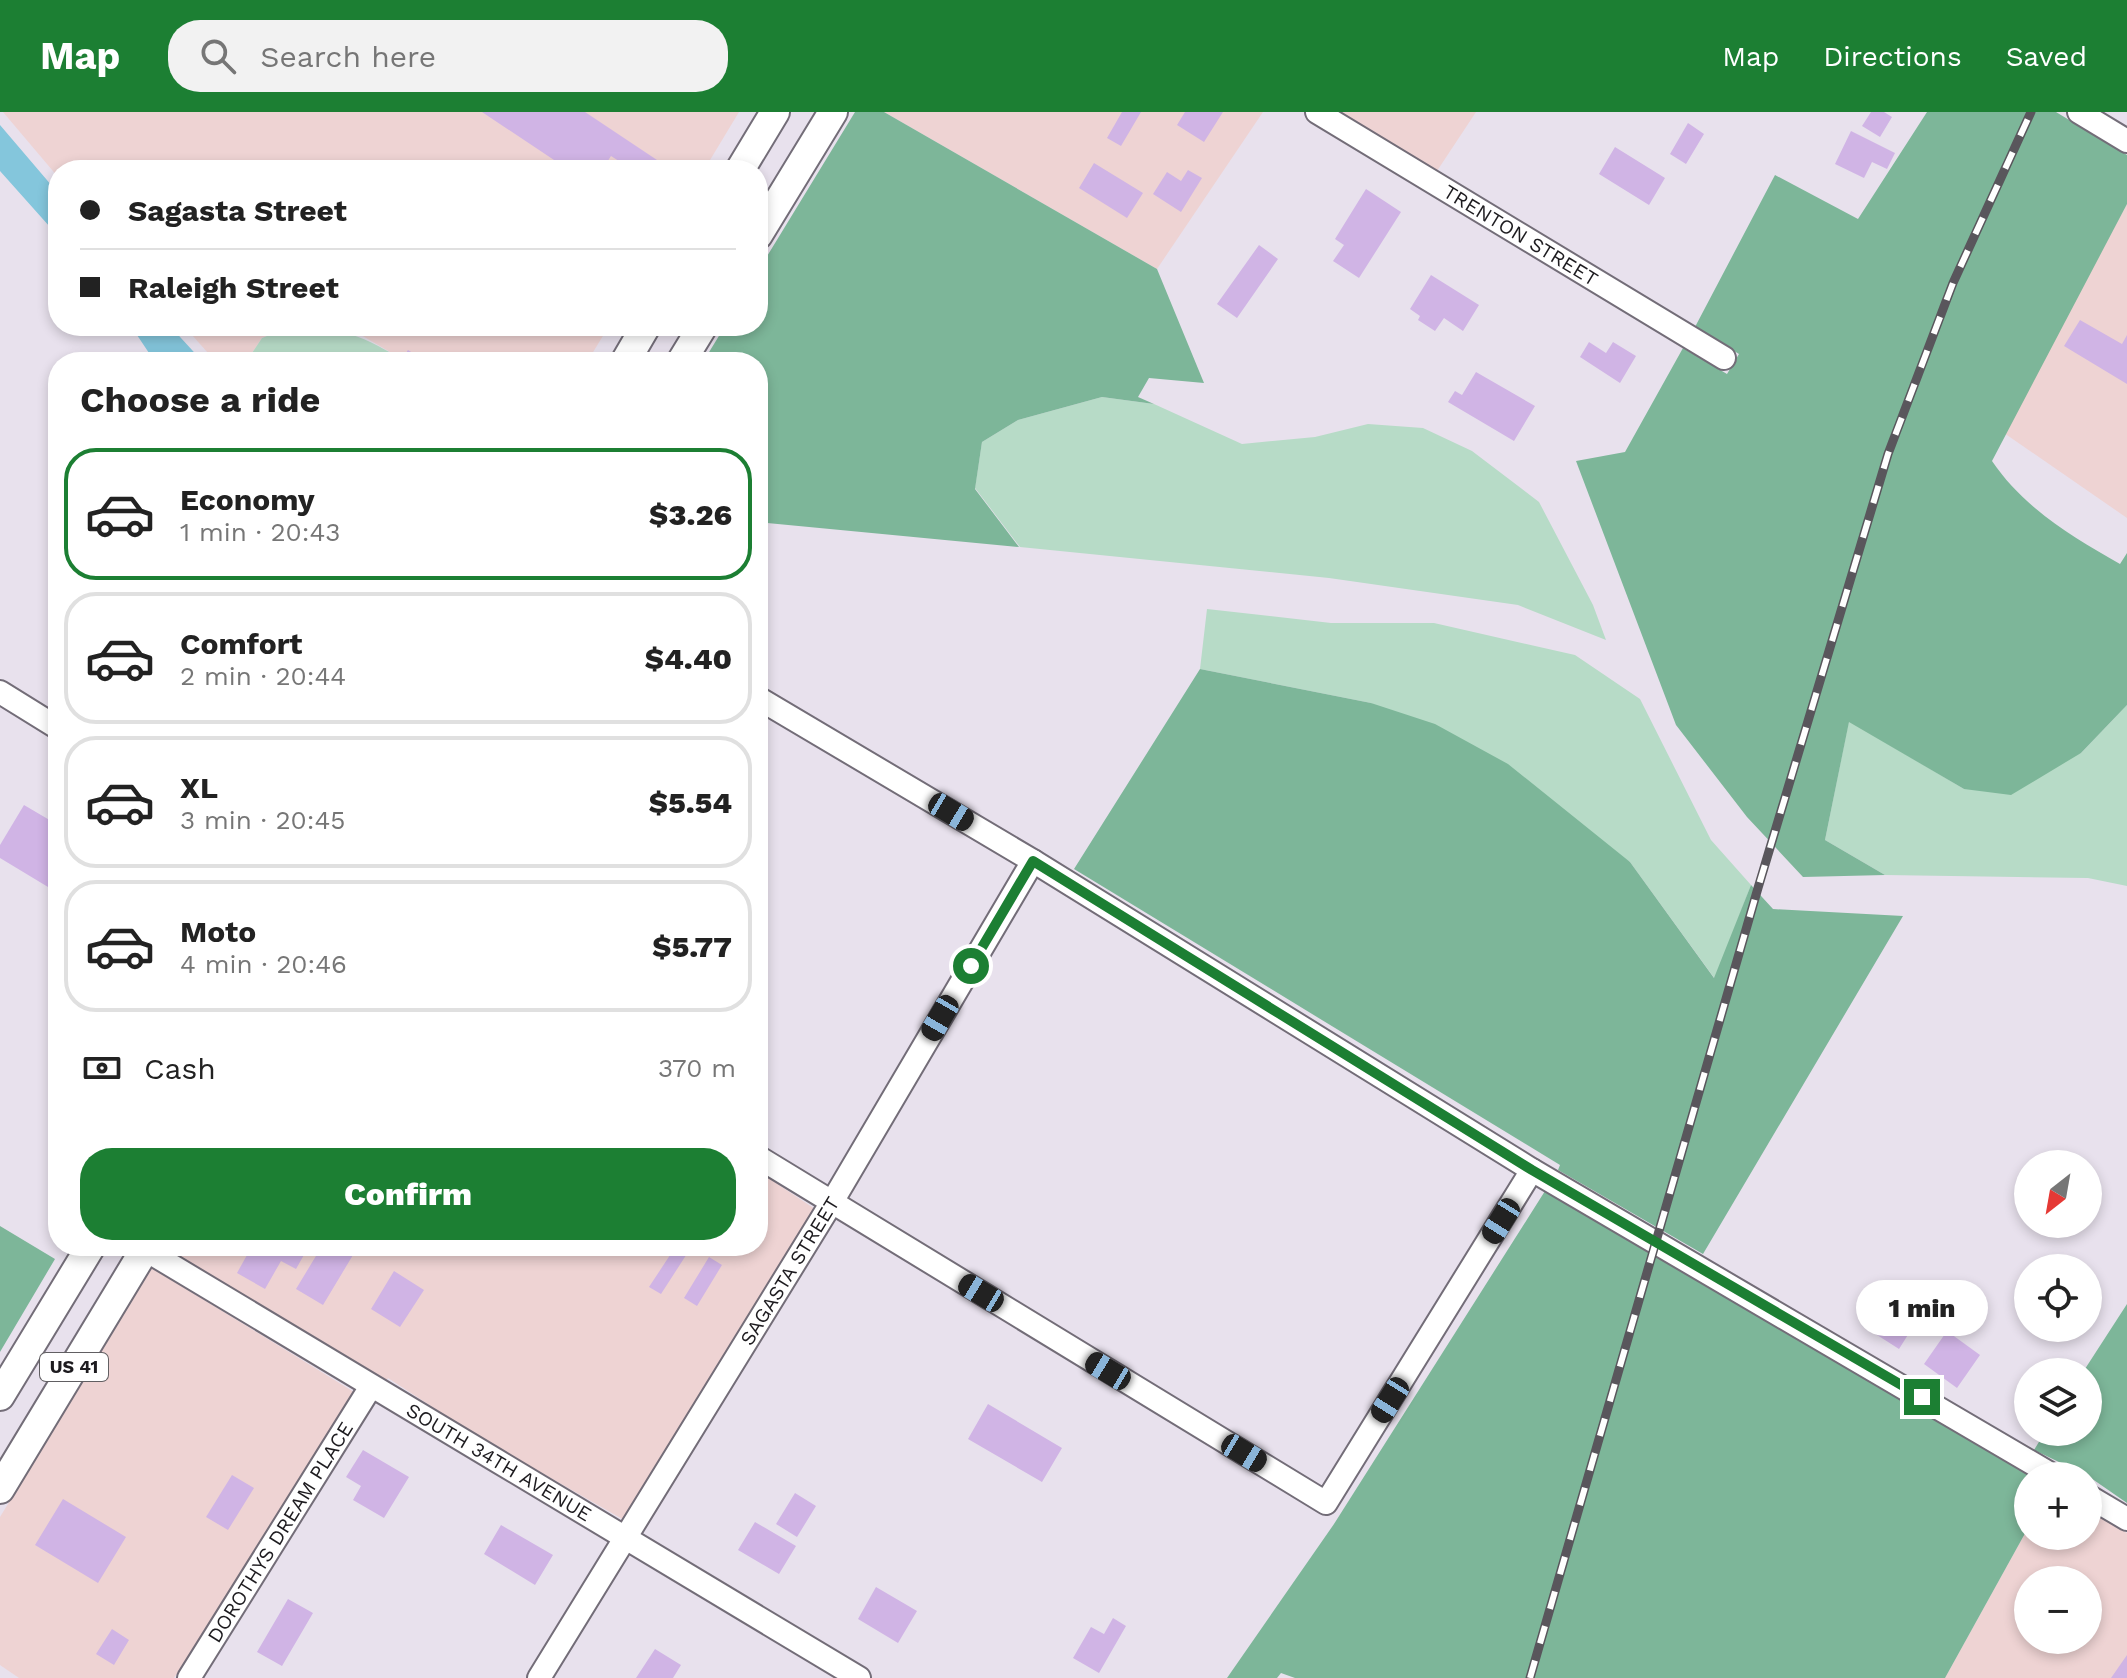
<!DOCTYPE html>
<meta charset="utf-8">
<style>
body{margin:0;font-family:"Work Sans",sans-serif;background:#f2f2f2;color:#222;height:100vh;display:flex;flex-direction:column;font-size:30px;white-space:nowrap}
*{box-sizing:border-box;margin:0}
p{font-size:26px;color:#767676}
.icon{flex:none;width:44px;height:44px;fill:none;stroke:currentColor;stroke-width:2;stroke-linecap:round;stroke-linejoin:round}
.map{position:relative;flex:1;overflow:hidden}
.sheet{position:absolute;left:48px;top:240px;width:720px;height:904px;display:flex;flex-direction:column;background:#fff;border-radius:32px;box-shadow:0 4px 12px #0003}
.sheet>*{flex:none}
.guide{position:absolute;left:48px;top:48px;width:720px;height:176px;border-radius:32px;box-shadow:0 4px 12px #0003;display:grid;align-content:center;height:176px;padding:0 32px;background:#fff}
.needle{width:52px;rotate:211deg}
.controls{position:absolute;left:2014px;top:1038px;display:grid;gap:16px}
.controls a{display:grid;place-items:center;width:88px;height:88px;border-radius:50%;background:#fff;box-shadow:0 4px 12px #0003;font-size:40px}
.end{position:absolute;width:36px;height:36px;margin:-18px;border:10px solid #1c7f33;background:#fff;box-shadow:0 0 0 4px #fff}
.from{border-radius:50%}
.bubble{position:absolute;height:56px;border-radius:28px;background:#fff;box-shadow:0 4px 12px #0003;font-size:26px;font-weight:800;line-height:56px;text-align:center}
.car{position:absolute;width:24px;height:48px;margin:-24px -12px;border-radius:10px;box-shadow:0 0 6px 2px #0007;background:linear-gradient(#222 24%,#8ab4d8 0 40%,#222 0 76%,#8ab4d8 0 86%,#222 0)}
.guide b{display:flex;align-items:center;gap:28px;height:76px;font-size:30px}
.guide b+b{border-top:2px solid #e0e0e0}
.guide i{width:20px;height:20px;background:#222}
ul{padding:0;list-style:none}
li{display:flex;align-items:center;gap:24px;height:132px;margin:0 16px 12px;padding:0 16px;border:4px solid #e0e0e0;border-radius:32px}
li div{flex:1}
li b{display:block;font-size:30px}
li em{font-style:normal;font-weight:800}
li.current{border-color:#1c7f33}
li>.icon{width:72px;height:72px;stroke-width:1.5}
h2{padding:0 32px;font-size:36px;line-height:96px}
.pay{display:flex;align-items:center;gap:20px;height:88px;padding:0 32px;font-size:30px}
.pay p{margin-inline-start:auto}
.primary-button{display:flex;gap:16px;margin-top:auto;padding:16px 32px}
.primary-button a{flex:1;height:92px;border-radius:32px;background:#1c7f33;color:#fff;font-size:32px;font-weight:800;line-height:92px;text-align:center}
header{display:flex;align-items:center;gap:48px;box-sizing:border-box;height:112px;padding:0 40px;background:#1c7f33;color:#fff}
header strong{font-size:38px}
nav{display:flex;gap:44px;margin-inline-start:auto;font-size:28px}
.search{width:560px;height:72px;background:#f2f2f2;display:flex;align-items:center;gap:20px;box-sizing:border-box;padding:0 28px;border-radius:32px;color:#767676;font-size:30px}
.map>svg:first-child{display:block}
</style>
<header>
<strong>Map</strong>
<div class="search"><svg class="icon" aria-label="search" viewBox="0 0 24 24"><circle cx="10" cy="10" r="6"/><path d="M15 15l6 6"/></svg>Search here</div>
<nav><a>Map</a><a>Directions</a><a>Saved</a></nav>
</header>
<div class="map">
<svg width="2127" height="1566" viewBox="0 0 2127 1566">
<rect width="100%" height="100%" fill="#e8e1ed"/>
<!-- commercial -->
<path fill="#eed3d3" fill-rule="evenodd" d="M3 0H739L704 58H58V65Z
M884 0H1263L1157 157Z
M1340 0H1476L1437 59Z
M2127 92V406L2004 321Z
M184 214H291L262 226 246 250H216Z
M329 214H609L587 250H407L361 223Z
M758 1059 815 1097 624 1408 469 1319 388 1266 385 1271 165 1136 758 1134Z
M152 1156 354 1280 174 1566H19L0 1553V1405Z
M2088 1398 2127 1421V1566H1945L2028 1416V1424H2088ZM2028 1468H2088V1528H2028Z"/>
<!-- green -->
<path fill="#b7dbc7" d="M291 214C342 214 364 225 407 250H246L262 226Z
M1102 285 1154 292 1242 332 1315 325 1368 312 1423 316 1472 339 1539 390 1593 493 1606 528 1518 493 1329 466 1020 435 975 376 982 330 1018 308Z
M1207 497 1331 511H1434L1575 543 1640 587 1711 728 1751 773 1715 867 1630 750 1371 591 1200 557Z
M2127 593V774L2088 766 1885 763 1825 728 1849 609 1964 677 2081 641Z"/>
<!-- forest -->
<path fill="#7db699" d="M855 0H884L1157 157 1204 271 1149 266 1138 285 1154 292 1102 285 1018 308 982 330 975 377 1019 435 758 410V250H703L725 214H758V159Z
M1927 0H2056L2127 43V92L1992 349C2024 396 2071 424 2120 452L2127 441V593L2081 641 2011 683 1964 677 1849 610 1825 728 1885 763 1803 765 1747 705 1676 613 1576 349 1625 340 1683 236 1727 262 1739 242 1695 215 1775 63 1858 107Z
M1200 557 1371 591 1435 612 1508 652 1630 750 1714 866 1751 773 1773 797 1903 804 1703 1142 1558 1058 1560 1053 1074 757Z
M1545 1079 2031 1364 2028 1416 1945 1566H1295L1281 1561 1277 1566H1227L1334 1412Z
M0 1114 55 1147 0 1240Z
M2127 1192V1391L2088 1364 2034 1338 2045 1320H2088V1260H2083Z"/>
<!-- water -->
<path fill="#84c6dc" d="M0 13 58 81V124L0 59Z
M131 214H170L203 250H155Z"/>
<!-- building -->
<path fill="#d0b4e5" d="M482 0H585L672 58H633L611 44 602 58H569Z
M1122 0H1141L1121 34 1107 26Z
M1185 0H1223L1204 30 1177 13Z
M1871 0H1884L1892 5 1880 25 1862 14Z
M1688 11 1704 22 1686 52 1670 42Z
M1851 19 1895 41 1887 57 1872 50 1864 66 1835 52Z
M1615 35 1665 66 1649 93 1599 62Z
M1094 51 1143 81 1127 106 1079 76Z
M1188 58 1202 66 1181 100 1153 82 1167 60 1181 69Z
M1366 77 1401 100 1359 166 1333 149 1344 133 1335 127Z
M1259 133 1278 147 1237 206 1217 192Z
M1431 163 1479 193 1463 219 1444 206 1435 219 1418 208 1420 204 1410 197Z
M2080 208 2122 232 2127 223V272L2064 234Z
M1589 230 1606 241 1613 230 1636 244 1620 271 1580 245Z
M408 238 427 250H400Z
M1476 260 1535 294 1514 329 1448 290 1455 279 1462 283Z
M24 693 58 713V781L0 746V733Z
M252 1134H309L296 1157 281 1149 265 1177 237 1161Z
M322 1134H338L353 1143 323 1193 296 1177Z
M676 1134H692L661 1182 649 1175Z
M709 1145 722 1153 697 1194 684 1186Z
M394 1159 424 1178 400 1215 371 1197Z
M1881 1186 1897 1196 1891 1205 1911 1218 1899 1237 1863 1214Z
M1947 1219 1980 1243 1957 1276 1924 1252Z
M988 1292 1062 1336 1042 1370 968 1327Z
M363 1338 409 1365 384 1406 353 1388 361 1374 346 1365Z
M232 1363 254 1376 228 1418 206 1405Z
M795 1381 816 1394 797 1425 776 1412Z
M63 1387 126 1425 98 1471 35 1433Z
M755 1410 796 1434 779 1462 738 1438Z
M501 1413 553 1443 535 1473 484 1442Z
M876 1475 917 1499 898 1531 858 1507Z
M288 1487 313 1501 282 1554 257 1540Z
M1113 1506 1126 1514 1099 1561 1073 1546 1091 1515 1104 1522Z
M112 1517 129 1528 114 1553 96 1542Z
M655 1537 681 1553 673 1566H636Z
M2127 1543V1566H2111Z"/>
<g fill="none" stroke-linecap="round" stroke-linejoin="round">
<!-- minor casing -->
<g stroke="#736d78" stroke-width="26">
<g id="minor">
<path id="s1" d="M1317 0 1724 246"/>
<path d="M2079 0 2127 29"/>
<path d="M0 580 58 616"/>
<path d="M758 586 1033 749 1532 1058 2054 1364"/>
<path d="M758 1045 1326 1391 1532 1058"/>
<path id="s2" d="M139 1134C378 1280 620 1420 859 1566"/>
<path d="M2088 1384 2127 1407"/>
<path id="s3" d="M189 1566 370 1276"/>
<path id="s4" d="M539 1566 832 1090 1033 749"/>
</g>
</g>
<!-- major casing -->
<g stroke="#736d78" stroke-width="32">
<path id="major" d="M740 58 775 0
M758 123 833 0
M625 250 646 214
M681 250 703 214
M0 1284 91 1134
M0 1377 147 1134"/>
</g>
<!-- minor -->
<use href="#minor" stroke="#fff" stroke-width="22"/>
<!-- major -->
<use href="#major" stroke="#fff" stroke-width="28"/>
<!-- rail casing -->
<g stroke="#59565c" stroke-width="9">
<path id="rail" d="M1530 1566 1758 776 1888 342 1953 171 2031 0"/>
</g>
<!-- rail -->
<use href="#rail" stroke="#fff" stroke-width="6" stroke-dasharray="18" stroke-linecap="butt"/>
</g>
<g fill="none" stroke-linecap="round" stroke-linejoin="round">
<!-- route -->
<path stroke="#1c7f33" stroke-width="10" d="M971 854 1033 749 1532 1058 1922 1285"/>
</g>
<g text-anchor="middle" stroke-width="6" stroke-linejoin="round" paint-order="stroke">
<!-- shield labels -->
<rect fill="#fff" stroke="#615f62" stroke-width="2" x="40" y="1241" width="68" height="28" rx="6"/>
<g font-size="18" font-weight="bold" fill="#1d1b1f">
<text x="74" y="1261">US 41</text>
</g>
<!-- street labels -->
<g font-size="20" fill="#1d1b1f" stroke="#fff">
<text dy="7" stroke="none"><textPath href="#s1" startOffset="238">TRENTON STREET</textPath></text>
<text dy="7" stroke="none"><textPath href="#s4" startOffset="478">SAGASTA STREET</textPath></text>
<text dy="7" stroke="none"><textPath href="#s2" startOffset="420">SOUTH 34TH AVENUE</textPath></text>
<text dy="7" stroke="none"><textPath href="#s3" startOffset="172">DOROTHYS DREAM PLACE</textPath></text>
</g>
</g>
</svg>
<div class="controls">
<a><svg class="needle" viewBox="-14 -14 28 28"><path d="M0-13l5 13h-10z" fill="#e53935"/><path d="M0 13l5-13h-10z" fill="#767676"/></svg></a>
<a><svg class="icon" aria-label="locate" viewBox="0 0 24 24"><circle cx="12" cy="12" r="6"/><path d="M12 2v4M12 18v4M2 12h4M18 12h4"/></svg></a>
<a><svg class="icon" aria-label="layers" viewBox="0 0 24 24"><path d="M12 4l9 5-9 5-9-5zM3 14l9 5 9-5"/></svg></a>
<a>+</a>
<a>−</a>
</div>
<i class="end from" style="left:971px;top:854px"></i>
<i class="end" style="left:1922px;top:1285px"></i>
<div class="bubble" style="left:1856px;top:1168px;width:132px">1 min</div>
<i class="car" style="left:951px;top:700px;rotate:121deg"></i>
<i class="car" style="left:940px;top:906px;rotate:210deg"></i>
<i class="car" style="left:1501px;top:1109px;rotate:212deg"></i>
<i class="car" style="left:981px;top:1181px;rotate:301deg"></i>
<i class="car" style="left:1108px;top:1259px;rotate:301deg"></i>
<i class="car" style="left:1390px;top:1288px;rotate:212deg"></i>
<i class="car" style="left:1244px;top:1341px;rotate:121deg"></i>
<div class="guide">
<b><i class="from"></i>Sagasta Street</b>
<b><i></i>Raleigh Street</b>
</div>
<section class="sheet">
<h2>Choose a ride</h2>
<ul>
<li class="current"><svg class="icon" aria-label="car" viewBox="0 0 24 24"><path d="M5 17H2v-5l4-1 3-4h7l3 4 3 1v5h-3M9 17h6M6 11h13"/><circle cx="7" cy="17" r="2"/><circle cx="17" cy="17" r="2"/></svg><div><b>Economy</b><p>1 min · 20:43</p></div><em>$3.26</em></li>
<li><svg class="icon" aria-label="car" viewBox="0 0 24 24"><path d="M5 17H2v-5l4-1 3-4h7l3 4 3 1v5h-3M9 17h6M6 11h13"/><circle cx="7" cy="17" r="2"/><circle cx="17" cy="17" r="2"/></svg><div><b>Comfort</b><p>2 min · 20:44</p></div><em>$4.40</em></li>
<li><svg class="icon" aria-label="car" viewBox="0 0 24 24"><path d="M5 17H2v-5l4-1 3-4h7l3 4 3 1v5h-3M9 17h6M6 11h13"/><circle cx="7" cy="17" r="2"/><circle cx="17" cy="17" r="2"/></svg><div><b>XL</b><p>3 min · 20:45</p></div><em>$5.54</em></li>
<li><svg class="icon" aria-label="car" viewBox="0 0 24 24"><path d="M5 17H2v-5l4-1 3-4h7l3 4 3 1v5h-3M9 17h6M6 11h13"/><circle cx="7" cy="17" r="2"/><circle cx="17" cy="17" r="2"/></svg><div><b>Moto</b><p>4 min · 20:46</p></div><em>$5.77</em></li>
</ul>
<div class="pay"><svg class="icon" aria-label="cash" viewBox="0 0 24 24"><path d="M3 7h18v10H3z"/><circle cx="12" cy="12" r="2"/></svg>Cash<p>370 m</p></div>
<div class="primary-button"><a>Confirm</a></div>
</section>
</div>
